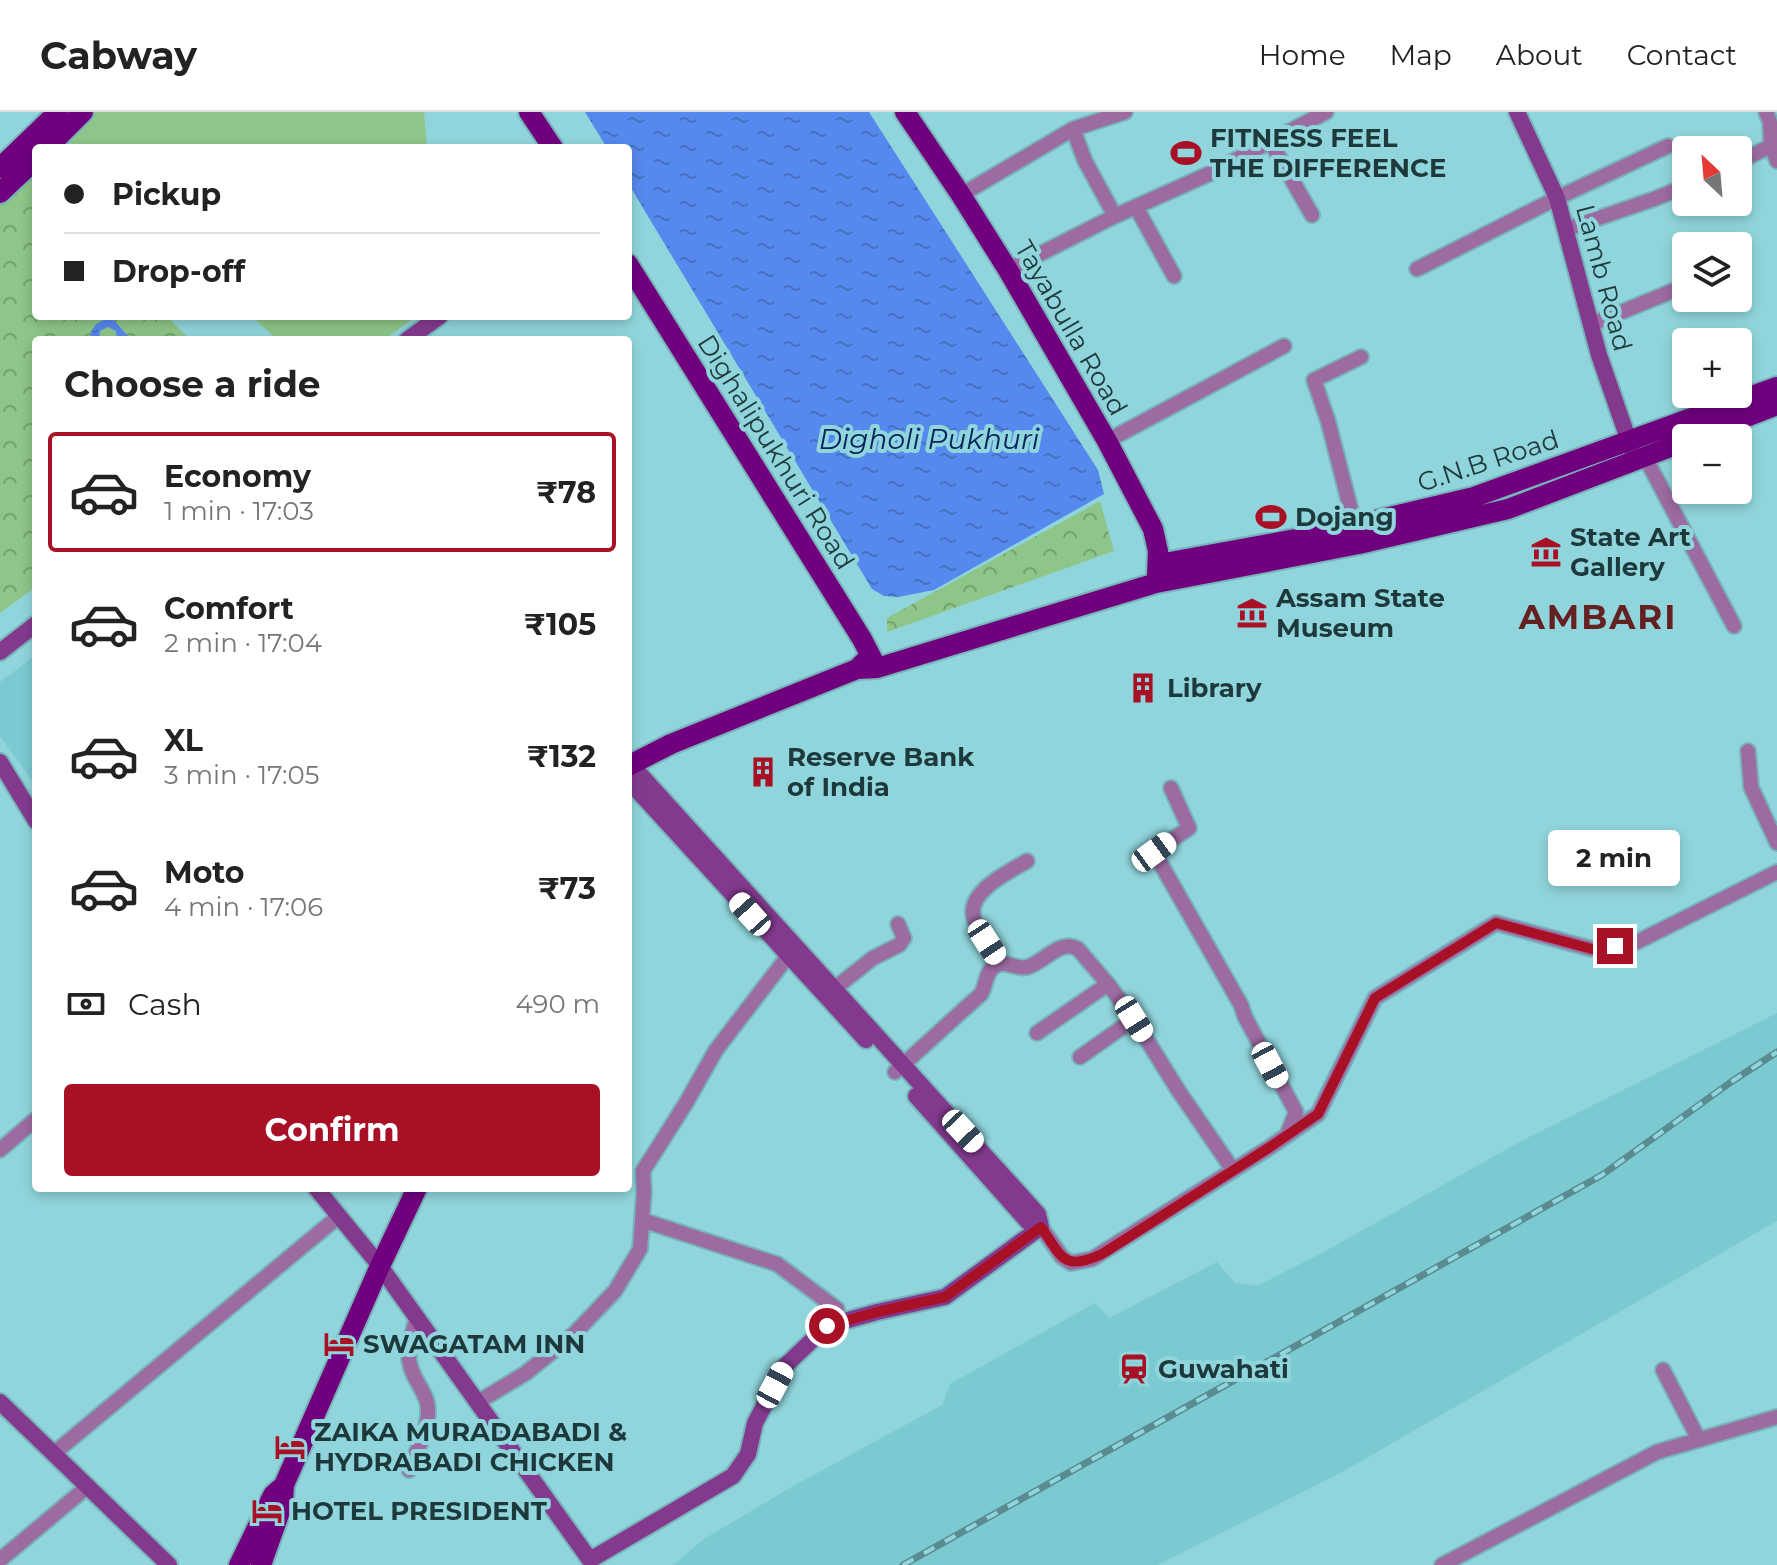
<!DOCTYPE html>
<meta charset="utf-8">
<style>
body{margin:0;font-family:Montserrat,sans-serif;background:#f6f6f6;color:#222;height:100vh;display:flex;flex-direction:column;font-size:30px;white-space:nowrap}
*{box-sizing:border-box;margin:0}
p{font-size:26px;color:#767676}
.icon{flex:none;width:44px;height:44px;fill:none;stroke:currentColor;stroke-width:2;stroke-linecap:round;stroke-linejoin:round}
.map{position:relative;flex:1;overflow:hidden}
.panel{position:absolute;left:32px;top:224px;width:600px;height:856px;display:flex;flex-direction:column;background:#fff;border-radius:8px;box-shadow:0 4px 12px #0003}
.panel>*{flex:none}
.banner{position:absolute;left:32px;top:32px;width:600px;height:176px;border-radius:8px;box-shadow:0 4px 12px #0003;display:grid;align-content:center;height:176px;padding:0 32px;background:#fff}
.needle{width:52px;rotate:334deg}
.tools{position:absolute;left:1672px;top:24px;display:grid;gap:16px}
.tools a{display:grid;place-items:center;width:80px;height:80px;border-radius:8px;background:#fff;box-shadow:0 4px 12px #0003;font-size:40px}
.end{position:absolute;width:36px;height:36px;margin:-18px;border:10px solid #a81026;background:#fff;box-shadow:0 0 0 4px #fff}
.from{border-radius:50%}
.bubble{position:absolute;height:56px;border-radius:8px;background:#fff;box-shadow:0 4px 12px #0003;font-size:26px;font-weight:700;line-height:56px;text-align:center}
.car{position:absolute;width:24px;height:48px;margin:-24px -12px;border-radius:10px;box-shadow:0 0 6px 2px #0007;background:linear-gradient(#fff 24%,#345 0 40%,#fff 0 76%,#345 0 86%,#fff 0)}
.banner b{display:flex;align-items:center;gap:28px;height:76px;font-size:30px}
.banner b+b{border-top:2px solid #e0e0e0}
.banner i{width:20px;height:20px;background:#222}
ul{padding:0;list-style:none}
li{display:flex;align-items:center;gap:24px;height:120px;margin:0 16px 12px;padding:0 16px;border:4px solid transparent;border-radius:8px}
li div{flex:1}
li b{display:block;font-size:30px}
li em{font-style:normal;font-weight:700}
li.current{border-color:#a81026}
li>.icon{width:72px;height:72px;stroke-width:1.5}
h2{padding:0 32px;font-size:36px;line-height:96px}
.pay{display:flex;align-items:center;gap:20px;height:88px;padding:0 32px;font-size:30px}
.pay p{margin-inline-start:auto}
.button{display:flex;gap:16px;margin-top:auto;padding:16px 32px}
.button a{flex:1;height:92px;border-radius:8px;background:#a81026;color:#fff;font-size:32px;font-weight:700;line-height:92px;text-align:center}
header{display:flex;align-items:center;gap:48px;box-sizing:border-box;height:112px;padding:0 40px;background:#fff;border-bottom:2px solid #e0e0e0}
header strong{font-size:38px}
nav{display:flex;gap:44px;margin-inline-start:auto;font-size:28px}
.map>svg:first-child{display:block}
</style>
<header>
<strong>Cabway</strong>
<nav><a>Home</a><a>Map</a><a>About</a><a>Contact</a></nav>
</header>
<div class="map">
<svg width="1777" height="1453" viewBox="0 0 1777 1453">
<defs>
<pattern id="park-crowns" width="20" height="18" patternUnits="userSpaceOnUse" patternTransform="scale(2)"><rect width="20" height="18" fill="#8dc688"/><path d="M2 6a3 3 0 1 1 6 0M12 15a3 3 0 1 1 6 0" fill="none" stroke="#73a270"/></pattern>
<pattern id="water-ripples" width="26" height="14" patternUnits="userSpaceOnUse" patternTransform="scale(2)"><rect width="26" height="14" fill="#5689ed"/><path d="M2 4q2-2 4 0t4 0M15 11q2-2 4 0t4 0" fill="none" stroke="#4771c1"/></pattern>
</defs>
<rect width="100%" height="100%" fill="#90d5db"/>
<!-- built -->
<path fill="#7bcad1" d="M36 543V674L0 624V570Z
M1777 901V1109L1344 1359 1158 1453H673L704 1427 788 1377 942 1293 950 1272 1095 1191 1109 1206 1217 1150 1235 1171 1257 1174 1322 1141 1523 1028Z"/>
<!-- park -->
<path fill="url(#park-crowns)" d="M17 52 36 71V204H167L190 228H36V475L0 501V69Z
M1100 389 1114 439 887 520V506Z"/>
<!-- pitch -->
<path fill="#8dc688" d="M75 0H424L427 36H76L58 20Z
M252 204H417L383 228H277Z"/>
<!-- water -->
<path fill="url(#water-ripples)" d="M585 0H869L1098 358 1104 382 934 478 898 485 884 484 872 477 628 71V36H607Z
M112 206 128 224 135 228H117L116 219 108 215 100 219 99 228H90C90 214 99 208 112 206Z"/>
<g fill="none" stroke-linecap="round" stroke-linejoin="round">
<!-- street casing -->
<g stroke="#77b3b8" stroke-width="18">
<path id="street" d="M1073 17 1085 49 1115 104
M1270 29 1312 103
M1771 34 1777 49
M1738 50 1771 34 1770 10 1766 0
M961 83 1073 17 1125 0
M1136 95 1174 164
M1567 117 1654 87 1686 74
M1417 157 1557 86 1668 34
M1008 158 1115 104 1211 61 1326 0
M1592 212 1675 178
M1107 329 1284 234
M1645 345 1734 514
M1355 414 1328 309 1314 268 1361 245
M1748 639 1751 675 1777 731
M1171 676 1189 716 1154 740 1241 893 1245 905 1296 1000 1287 1023
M1001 851C992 837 979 822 974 807 965 780 1009 760 1027 749
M834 877 873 846 899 833 904 826 898 812
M1037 921 1108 872
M1080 945 1134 907
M895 960 981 882C987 872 985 860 995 854 1006 847 1015 858 1027 855 1044 851 1060 826 1078 837L1108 872 1134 907 1178 978 1233 1058
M0 1038 36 1007
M642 1108 777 1152 837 1197 827 1214
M1041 1115 1062 1145 1071 1151 1092 1147 1270 1035 1318 1002 1375 886 1496 811 1592 837 1637 830 1777 760
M1663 1258 1699 1328
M478 1290 526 1261 574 1222 615 1179 640 1137 644 1080 643 1059 686 991 716 938 788 844
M53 1342 339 1104
M409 1358C416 1340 429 1317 428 1297 428 1288 423 1280 419 1273 403 1247 408 1233 417 1206
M0 1448 87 1375
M1442 1453 1657 1340 1777 1305"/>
</g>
<!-- secondary casing -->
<g stroke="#77b3b8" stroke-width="20">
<path id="secondary" d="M1517 0 1557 86 1599 243 1632 338
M407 228 440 204
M0 540 36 512
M628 649 1038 1102 1041 1115
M0 650 36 709
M628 668 866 928
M916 984 1028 1110 1041 1115
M316 1076 380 1154 590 1448 733 1364 748 1342 755 1311 785 1254 827 1214 877 1200 945 1185 1041 1115
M0 1290 169 1453"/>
</g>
<!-- primary casing -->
<g stroke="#77b3b8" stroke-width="24">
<path id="primary" d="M529 0 553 36
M905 0 961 83 1008 158 1107 329 1153 417 1158 439 1157 463
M47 36 83 0
M0 56 58 0
M0 81 36 47
M628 152 862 527 877 556
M1692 326 1777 293
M1159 452 1301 426 1474 385 1777 275
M857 557 877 556 1156 471 1359 432 1508 397 1686 329
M628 654 671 632 857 557 865 549
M239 1453 273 1383 281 1376
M261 1453 283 1391 284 1373 380 1154 417 1076"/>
</g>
<!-- street -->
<use href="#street" stroke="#9c6ba2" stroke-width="14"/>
<!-- secondary -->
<use href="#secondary" stroke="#833a8e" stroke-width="16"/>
<!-- primary -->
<use href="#primary" stroke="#70007e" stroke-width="20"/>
<!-- rail casing -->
<g stroke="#598b90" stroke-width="7">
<path id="rail" d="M903 1453 1602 1063 1731 970 1777 940"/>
</g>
<!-- rail -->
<use href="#rail" stroke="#90d5db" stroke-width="4" stroke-dasharray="12" stroke-linecap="butt"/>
</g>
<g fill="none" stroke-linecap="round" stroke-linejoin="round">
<!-- route -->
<path stroke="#a81026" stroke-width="10" d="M827 1214 877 1200 945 1185 1041 1115C1062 1145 1063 1160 1102 1142L1270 1035 1318 1002 1375 886 1496 811 1592 837 1615 834"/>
</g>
<!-- icons -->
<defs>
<g id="stadium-bare" transform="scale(2.4)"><path d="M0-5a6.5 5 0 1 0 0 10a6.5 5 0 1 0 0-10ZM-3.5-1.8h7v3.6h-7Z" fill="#a81026" stroke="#90d5db" stroke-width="2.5" paint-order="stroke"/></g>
<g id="museum-bare" transform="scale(2.4)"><path d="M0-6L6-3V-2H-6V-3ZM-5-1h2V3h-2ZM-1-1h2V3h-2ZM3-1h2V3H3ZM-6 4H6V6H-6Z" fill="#a81026" stroke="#90d5db" stroke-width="2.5" paint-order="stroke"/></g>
<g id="building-bare" transform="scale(2.4)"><path d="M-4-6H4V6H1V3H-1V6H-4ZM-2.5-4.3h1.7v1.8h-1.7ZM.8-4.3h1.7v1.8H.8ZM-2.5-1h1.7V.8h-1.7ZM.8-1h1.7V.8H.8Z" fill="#a81026" stroke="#90d5db" stroke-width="2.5" paint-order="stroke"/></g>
<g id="hotel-bare" transform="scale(2.4)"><path d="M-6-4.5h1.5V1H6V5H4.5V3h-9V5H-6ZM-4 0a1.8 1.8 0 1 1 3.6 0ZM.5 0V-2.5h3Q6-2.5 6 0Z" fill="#a81026" stroke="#90d5db" stroke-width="2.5" paint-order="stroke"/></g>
<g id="station-bare" transform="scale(2.4)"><path d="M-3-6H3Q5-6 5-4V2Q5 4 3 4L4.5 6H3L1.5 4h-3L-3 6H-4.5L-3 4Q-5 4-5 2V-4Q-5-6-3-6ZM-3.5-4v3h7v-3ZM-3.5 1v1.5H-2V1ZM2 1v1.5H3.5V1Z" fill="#a81026" stroke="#90d5db" stroke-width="2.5" paint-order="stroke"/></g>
</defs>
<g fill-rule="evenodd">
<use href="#stadium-bare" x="1186" y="41"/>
<use href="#stadium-bare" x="1271" y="405"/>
<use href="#museum-bare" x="1546" y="440"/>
<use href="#museum-bare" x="1252" y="501"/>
<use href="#building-bare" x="1143" y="576"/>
<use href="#building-bare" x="763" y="660"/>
<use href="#hotel-bare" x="339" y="1232"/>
<use href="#station-bare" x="1134" y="1257"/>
<use href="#hotel-bare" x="290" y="1335"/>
<use href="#hotel-bare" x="267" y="1399"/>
</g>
<g text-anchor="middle" stroke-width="8" stroke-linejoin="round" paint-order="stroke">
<!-- poi labels -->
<g font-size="26" font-weight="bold" fill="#1d393c" stroke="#90d5db" text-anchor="start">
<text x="1210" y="35">FITNESS FEEL<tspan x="1210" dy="30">THE DIFFERENCE</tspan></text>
<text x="1295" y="414">Dojang</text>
<text x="1570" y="434">State Art<tspan x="1570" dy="30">Gallery</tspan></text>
<text x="1276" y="495">Assam State<tspan x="1276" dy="30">Museum</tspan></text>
<text x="1167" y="585">Library</text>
<text x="787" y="654">Reserve Bank<tspan x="787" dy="30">of India</tspan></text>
<text x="363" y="1241">SWAGATAM INN</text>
<text x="1158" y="1266">Guwahati</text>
<text x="314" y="1329">ZAIKA MURADABADI &amp;<tspan x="314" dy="30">HYDRABADI CHICKEN</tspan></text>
<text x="291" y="1408">HOTEL PRESIDENT</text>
</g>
<!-- street labels -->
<g font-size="26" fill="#1d393c" stroke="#90d5db">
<text transform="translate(1604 166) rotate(75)" y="9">Lamb Road</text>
<text transform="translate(1071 216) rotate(60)" y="9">Tayabulla Road</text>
<text transform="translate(776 340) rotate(58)" y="9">Dighalipukhuri Road</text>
<text transform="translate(1488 349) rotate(-18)" y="9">G.N.B Road</text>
</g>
<!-- water labels -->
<g font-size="28" font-style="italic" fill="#062360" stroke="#90d5db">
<text x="929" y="337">Digholi Pukhuri</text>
</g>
<!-- district labels -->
<g font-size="34" font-weight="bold" letter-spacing="2" fill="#652022" stroke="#90d5db">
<text x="1598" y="517">AMBARI</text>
</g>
</g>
</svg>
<div class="tools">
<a><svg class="needle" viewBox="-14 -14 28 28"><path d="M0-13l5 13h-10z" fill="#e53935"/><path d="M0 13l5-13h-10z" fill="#767676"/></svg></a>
<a><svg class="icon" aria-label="layers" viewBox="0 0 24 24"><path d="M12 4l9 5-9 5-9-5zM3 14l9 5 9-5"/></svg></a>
<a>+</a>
<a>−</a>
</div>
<i class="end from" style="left:827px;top:1214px"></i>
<i class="end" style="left:1615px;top:834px"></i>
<div class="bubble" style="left:1548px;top:718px;width:132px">2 min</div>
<i class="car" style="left:1154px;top:740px;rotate:54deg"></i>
<i class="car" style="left:750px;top:802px;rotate:318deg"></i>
<i class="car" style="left:987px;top:830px;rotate:147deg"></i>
<i class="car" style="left:1134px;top:907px;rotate:148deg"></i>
<i class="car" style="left:1270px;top:953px;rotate:152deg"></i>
<i class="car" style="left:963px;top:1019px;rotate:137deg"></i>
<i class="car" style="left:775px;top:1273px;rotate:28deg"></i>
<div class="banner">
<b><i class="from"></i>Pickup</b>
<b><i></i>Drop-off</b>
</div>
<section class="panel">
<h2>Choose a ride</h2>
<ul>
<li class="current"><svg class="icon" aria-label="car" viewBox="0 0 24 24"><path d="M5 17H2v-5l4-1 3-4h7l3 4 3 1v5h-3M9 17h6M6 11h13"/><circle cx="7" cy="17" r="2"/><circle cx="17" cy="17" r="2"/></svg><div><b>Economy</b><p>1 min · 17:03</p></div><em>₹78</em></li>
<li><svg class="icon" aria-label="car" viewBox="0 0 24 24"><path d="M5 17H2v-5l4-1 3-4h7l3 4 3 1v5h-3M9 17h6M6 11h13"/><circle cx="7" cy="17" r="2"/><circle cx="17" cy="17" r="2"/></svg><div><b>Comfort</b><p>2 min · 17:04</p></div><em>₹105</em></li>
<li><svg class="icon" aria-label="car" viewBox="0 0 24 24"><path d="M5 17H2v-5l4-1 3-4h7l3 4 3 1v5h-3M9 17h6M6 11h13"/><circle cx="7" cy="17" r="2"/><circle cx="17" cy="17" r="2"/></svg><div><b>XL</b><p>3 min · 17:05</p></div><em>₹132</em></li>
<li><svg class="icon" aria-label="car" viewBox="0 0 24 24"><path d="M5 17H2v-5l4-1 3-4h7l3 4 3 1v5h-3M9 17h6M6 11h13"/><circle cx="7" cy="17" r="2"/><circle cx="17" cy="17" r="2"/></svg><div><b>Moto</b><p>4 min · 17:06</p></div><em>₹73</em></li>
</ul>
<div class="pay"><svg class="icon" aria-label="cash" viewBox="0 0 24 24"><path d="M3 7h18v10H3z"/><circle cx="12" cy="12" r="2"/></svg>Cash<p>490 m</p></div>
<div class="button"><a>Confirm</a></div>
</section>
</div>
